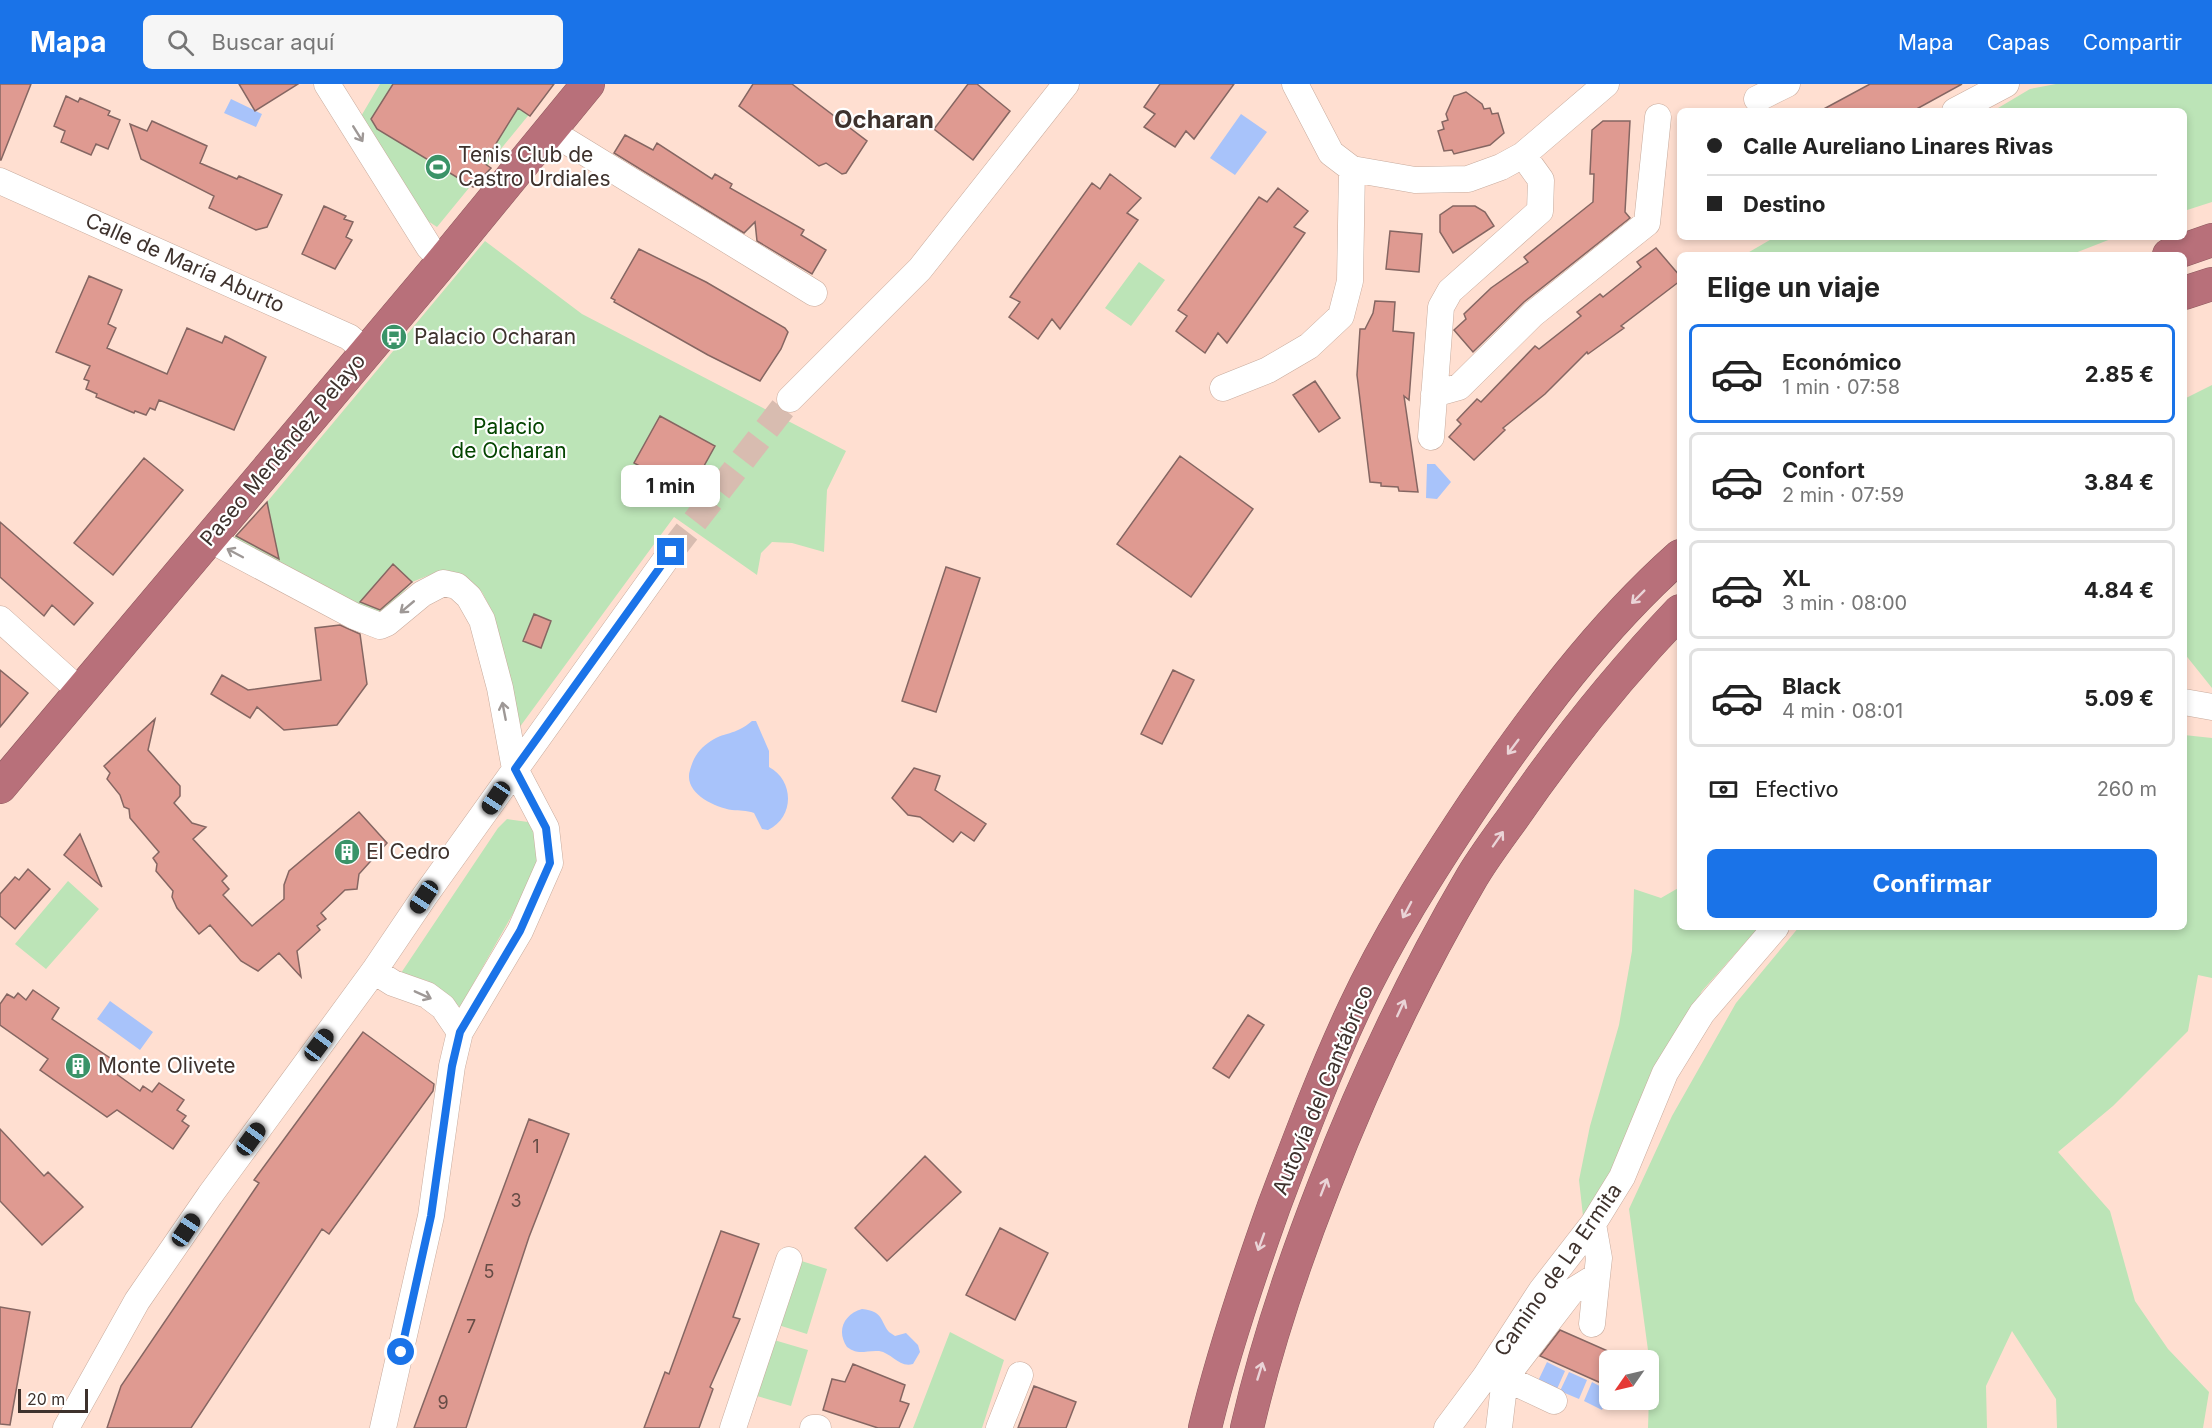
<!DOCTYPE html>
<html lang="es">
<meta charset="utf-8">
<style>
body{margin:0;font-family:Inter,sans-serif;background:#f6f6f6;color:#222;height:100vh;display:flex;flex-direction:column;font-size:22px;white-space:nowrap}
*{box-sizing:border-box;margin:0}
p{font-size:20px;color:#767676}
.icon{flex:none;width:33px;height:33px;fill:none;stroke:currentColor;stroke-width:2;stroke-linecap:round;stroke-linejoin:round}
.map{position:relative;flex:1;overflow:hidden}
.details{position:absolute;left:1677px;top:168px;width:510px;height:678px;display:flex;flex-direction:column;background:#fff;border-radius:9px;box-shadow:0 3px 9px #0003}
.details>*{flex:none}
.hud{position:absolute;left:1677px;top:24px;width:510px;height:132px;border-radius:9px;box-shadow:0 3px 9px #0003;display:grid;align-content:center;height:132px;padding:0 30px;background:#fff}
.needle{width:39px;rotate:236deg}
.controls{position:absolute;left:1599px;top:1266px;display:grid;gap:12px}
.controls a{display:grid;place-items:center;width:60px;height:60px;border-radius:9px;background:#fff;box-shadow:0 3px 9px #0003;font-size:30px}
.scale{position:absolute;left:18px;bottom:15px;width:70px;box-sizing:border-box;padding-left:6px;border:3px solid #3e322d;border-top:0;font-size:16px;line-height:21px;white-space:nowrap;color:#3e322d;-webkit-text-stroke:4px #fff;paint-order:stroke}
.end{position:absolute;width:27px;height:27px;margin:-14px;border:8px solid #1a73e8;background:#fff;box-shadow:0 0 0 3px #fff}
.from{border-radius:50%}
.bubble{position:absolute;height:42px;border-radius:9px;background:#fff;box-shadow:0 3px 9px #0003;font-size:20px;font-weight:700;line-height:42px;text-align:center}
.car{position:absolute;width:18px;height:36px;margin:-18px -9px;border-radius:8px;box-shadow:0 0 4px 2px #0007;background:linear-gradient(#222 24%,#8ab4d8 0 40%,#222 0 76%,#8ab4d8 0 86%,#222 0)}
.hud b{display:flex;align-items:center;gap:21px;height:57px;font-size:22px}
.hud b+b{border-top:2px solid #e0e0e0}
.hud i{width:15px;height:15px;background:#222}
ul{padding:0;list-style:none}
li{display:flex;align-items:center;gap:18px;height:99px;margin:0 12px 9px;padding:0 18px;border:3px solid #e0e0e0;border-radius:9px}
li div{flex:1}
li b{display:block;font-size:22px}
li em{font-style:normal;font-weight:700}
li.current{border-color:#1a73e8}
li>.icon{width:54px;height:54px;stroke-width:1.5}
h2{padding:0 30px;font-size:27px;line-height:72px}
.pay{display:flex;align-items:center;gap:15px;height:66px;padding:0 30px;font-size:22px}
.pay p{margin-inline-start:auto}
.action{display:flex;gap:12px;margin-top:auto;padding:12px 30px}
.action a{flex:1;height:69px;border-radius:9px;background:#1a73e8;color:#fff;font-size:24px;font-weight:700;line-height:69px;text-align:center}
header{display:flex;align-items:center;gap:36px;box-sizing:border-box;height:84px;padding:0 30px;background:#1a73e8;color:#fff}
header strong{font-size:28px}
nav{display:flex;gap:33px;margin-inline-start:auto;font-size:21px}
.search{width:420px;height:54px;background:#f6f6f6;display:flex;align-items:center;gap:15px;box-sizing:border-box;padding:0 21px;border-radius:9px;color:#767676;font-size:22px}
.map>svg:first-child{display:block}
</style>
<header>
<strong>Mapa</strong>
<div class="search"><svg class="icon" aria-label="search" viewBox="0 0 24 24"><circle cx="10" cy="10" r="6"/><path d="M15 15l6 6"/></svg>Buscar aquí</div>
<nav><a>Mapa</a><a>Capas</a><a>Compartir</a></nav>
</header>
<div class="map">
<svg width="2212" height="1344" viewBox="0 0 2212 1344">
<rect width="100%" height="100%" fill="#ffdfd1"/>
<!-- green -->
<path fill="#bce4b7" d="M380 0H554L437 143 419 131 360 34Z
M2056 0H2212V118L2184 127V27H1993L2030 5Z
M1775 153H2116L2070 171H1744Z
M485 157 582 230 846 367 827 406 824 468 792 459 772 458 761 469 757 491 674 433 519 644 494 531 482 508 457 491 437 488 412 498 381 533 234 457 235 452 267 418Z
M1139 178 1165 196 1131 242 1105 224Z
M2212 301V604L2184 569V315Z
M2184 651 2212 654V894L2198 891 2188 947 2113 1022 2058 1068 2110 1127 2135 1217 2168 1265 2209 1308 2203 1344H2057L2056 1315 2012 1247 1986 1302 1987 1344H1648L1650 1281 1629 1125 1672 1032 1736 919 1799 843H2184Z
M507 735 528 738 539 759 536 789 460 923 428 897 401 889 498 744Z
M68 797 99 825 46 885 15 860Z
M1680 803V843H1759L1702 907 1667 969 1624 1069 1583 1132 1579 1096 1590 1042 1619 941 1632 867 1634 805 1661 814Z
M795 1175 827 1185 807 1250 775 1240Z
M950 1248 1004 1276 982 1344H913Z
M774 1256 808 1266 791 1322 757 1312Z"/>
<!-- water -->
<path fill="#a8c3fa" d="M231 15 262 30 256 43 224 29Z
M1241 30 1267 48 1235 91 1210 74Z
M1427 380H1435L1451 398 1437 415 1426 414Z
M752 637H756L769 667V683C794 696 795 733 768 746L762 745 754 729C746 726 740 727 732 726 713 723 683 708 690 686 693 675 698 666 708 659 724 647 735 652 752 637Z
M110 917 153 948 140 966 97 935Z
M862 1225C884 1228 879 1235 889 1248L895 1252 906 1249 918 1261 920 1268 913 1280C899 1284 892 1269 879 1267 865 1266 859 1272 847 1263 836 1247 844 1230 862 1225Z
M1547 1278 1565 1287 1557 1305 1538 1297Z
M1569 1288 1587 1296 1579 1315 1560 1307Z
M1592 1298 1609 1307 1602 1326 1584 1317Z"/>
<!-- building -->
<path fill="#df9a91" stroke="#856662" stroke-width="1.5" d="M0 0H31L1 76H0Z
M239 0H298L255 27Z
M393 0H554L530 32 518 24 484 79 491 84 473 103 377 45 371 35Z
M753 0H792L867 57 846 89 842 90 826 79 819 82 739 22Z
M968 0H977L1010 27 973 76 934 45Z
M1160 0H1234L1194 55 1186 47 1175 63 1144 43 1155 30 1144 23Z
M1870 0H1962L1913 27H1820Z
M1466 8 1482 20 1484 25 1490 24 1492 30 1498 29 1504 49 1490 61 1454 70 1452 66 1444 67 1438 47 1444 45 1442 38 1448 36 1446 30 1454 12Z
M66 12 78 18 80 14 110 27 108 31 120 36 108 65 96 60 91 71 61 58 65 47 54 42Z
M152 37 207 62 200 79 237 95 239 92 282 111 267 143 256 146 209 124 214 112 141 75 130 40 147 47Z
M1603 37H1630L1625 128 1630 134 1524 218 1473 268 1454 246 1466 235 1464 230 1491 204 1528 178 1524 173 1593 118 1594 90H1590L1592 46Z
M625 51 653 66 657 59 712 95 715 90 732 100 730 104 804 146 801 151 826 166 812 190 757 157 755 138 744 149 614 69Z
M1110 90 1141 114 1127 129 1138 136 1060 245 1052 235 1038 255 1009 233 1020 218 1010 213 1092 99 1100 105Z
M1278 104 1308 127 1294 143 1305 149 1227 259 1218 249 1205 269 1176 247 1187 232 1178 226 1259 113 1267 118Z
M324 122 346 132 344 135 353 138 346 153 352 156 335 185 302 170Z
M1453 122H1475L1485 128 1494 142 1453 169 1440 148V131Z
M1390 147 1422 150 1419 188 1386 185Z
M1656 164 1680 192V197L1621 242 1624 244 1588 270 1587 268 1545 310 1503 344 1505 346 1474 376 1449 353 1461 340 1457 336 1477 315 1481 318 1535 262 1539 265 1581 232 1577 228 1600 210 1603 213 1641 183 1637 178Z
M639 165 706 198 785 244 788 248 781 265 760 297 708 271 614 218 615 216 611 214Z
M89 192 122 206 108 240 116 244 107 264 167 290 187 244 222 259 225 252 266 273 234 346 159 316 155 326 150 324 146 331 135 327 134 329 96 313 97 310 86 305 89 297 84 295 90 282 56 268Z
M1375 217 1395 218 1393 247 1414 249 1409 316 1404 312 1418 408 1399 407 1398 403 1381 402V399L1370 398 1357 291 1360 245H1365L1373 229Z
M1315 297 1340 334 1319 348 1293 311Z
M660 332 715 362 689 409 634 379Z
M1180 372 1253 425 1191 513 1117 460Z
M144 374 183 406 113 491 74 459Z
M267 418 279 475 236 452Z
M0 438 93 519 74 541 52 521 44 532 0 493Z
M393 480 412 498 380 526 360 518Z
M946 483 980 494 936 628 902 617Z
M534 530 551 537 541 564 523 557Z
M340 541 360 550 367 600 337 641 284 646 257 623 250 634 211 610 222 591 248 606 321 596 315 544Z
M0 586 28 609 0 643Z
M1173 586 1194 596 1162 660 1141 650Z
M155 635 148 666 180 702V712L174 719 192 739 206 743 193 755 227 792 222 797 229 805 223 811 252 842 284 815V801L289 787 359 728 387 759 359 790 357 805 345 806 321 829 326 835 317 842 320 846 297 867 301 893 279 869 258 887 241 877 210 841 199 850 177 824 172 813 173 807 156 787 157 780 153 774 159 768 130 734 129 725 124 723 120 711 107 695 110 689 104 682Z
M914 684 940 692 935 706 986 740 974 757 961 748 953 758 920 733 908 731 892 714Z
M80 750 102 803 64 771Z
M28 785 50 805 15 845 0 832V810L15 793 19 796Z
M33 906 59 924 52 935 116 978 111 986 140 1007 143 1002 152 1008 159 999 184 1016 177 1026 186 1032 182 1037 189 1042 173 1065 117 1026 107 1033 40 986 48 975 0 941V920L7 910 14 914 18 909 26 916Z
M1248 931 1264 941 1229 994 1213 984Z
M363 948 434 1000 433 1007 329 1150 322 1145 191 1344H107L121 1302 259 1099 254 1096Z
M529 1035 569 1050 529 1153 466 1344H414Z
M0 1045 44 1092 48 1088 83 1123 42 1161 0 1117Z
M925 1072 961 1108 887 1177 855 1144Z
M1000 1144 1048 1169 1015 1236 966 1211Z
M721 1147 759 1160 733 1233 740 1235 710 1303 713 1305 699 1344H644L665 1288 669 1290Z
M0 1223 30 1228 10 1341 0 1340Z
M1560 1246 1610 1268V1303L1540 1272Z
M853 1280 905 1301 900 1317 909 1320 899 1344H878L823 1326 832 1295 845 1298Z
M1034 1302 1076 1318 1066 1344H1018Z"/>
<g fill="none" stroke-linecap="round" stroke-linejoin="round">
<!-- minor-tunnel -->
<path stroke="#d8bcb0" stroke-width="26" stroke-dasharray="26 13" stroke-linecap="butt" d="M671 468 790 315"/>
<!-- minor casing -->
<g stroke="#c8ab9d" stroke-width="27">
<path id="minor" d="M327 0 429 163 443 177
M1295 0 1331 69 1352 85 1415 96 1468 95 1501 83 1523 71 1606 0
M1757 15 1787 0
M1955 27 2006 0
M551 45 563 55 814 209
M0 97 349 253 366 267
M1223 304 1268 286 1309 262 1341 232 1350 197 1352 85
M1434 310 1459 303 1533 230 1647 139 1658 33
M790 315 920 185 1066 0
M1431 353 1441 223 1450 207 1540 127 1541 96 1523 71
M209 455 354 532 380 542 387 539 422 510 443 499 457 502 469 513 482 536 500 604 515 685 546 744 550 779 520 847 460 948 452 982 431 1132 383 1344
M0 535 81 608
M2184 618 2212 623
M374 887 393 899 427 911 443 923 460 948
M1592 1240 1597 1192
M1505 1294 1554 1317
M66 1344 137 1217 210 1111 374 887 424 813 671 468
M733 1344 789 1176
M813 1344H818
M999 1344 1020 1291
M1447 1344 1485 1293 1541 1207 1593 1140 1622 1093 1665 989 1702 929 1776 843
M1499 1344 1505 1294 1571 1208 1597 1192 1599 1174 1593 1140"/>
</g>
<!-- highway casing -->
<g stroke="#8d5a5f" stroke-width="34">
<path id="highway" d="M2169 171 2212 156
M2184 209 2212 200
M0 703 443 177 588 0
M1205 1344C1223 1269 1248 1195 1274 1122 1299 1056 1324 989 1354 925 1387 854 1430 786 1474 720 1534 632 1599 544 1680 472
M1247 1344C1266 1262 1293 1181 1324 1102 1365 996 1414 892 1472 793 1484 773 1498 754 1512 735 1562 662 1618 592 1680 527"/>
</g>
<!-- minor -->
<use href="#minor" stroke="#fff" stroke-width="26"/>
<!-- highway -->
<use href="#highway" stroke="#b8707a" stroke-width="33"/>
</g>
<!-- one-way arrows -->
<defs><path id="oneway-shaft" d="M-6 0H5M1.5-3L5.5 0L1.5 3" fill="none" stroke-width="1.6" stroke-linecap="round" stroke-linejoin="round" transform="scale(1.5)"/></defs>
<g stroke="#9e9896">
<use href="#oneway-shaft" transform="translate(358 50) rotate(58)"/>
<use href="#oneway-shaft" transform="translate(235 469) rotate(-152)"/>
<use href="#oneway-shaft" transform="translate(407 523) rotate(140)"/>
<use href="#oneway-shaft" transform="translate(504 627) rotate(-101)"/>
<use href="#oneway-shaft" transform="translate(423 911) rotate(24)"/>
</g>
<g stroke="#ead4d7">
<use href="#oneway-shaft" transform="translate(1638 513) rotate(135)"/>
<use href="#oneway-shaft" transform="translate(1513 663) rotate(127)"/>
<use href="#oneway-shaft" transform="translate(1498 755) rotate(-55)"/>
<use href="#oneway-shaft" transform="translate(1407 826) rotate(118)"/>
<use href="#oneway-shaft" transform="translate(1401 924) rotate(-65)"/>
<use href="#oneway-shaft" transform="translate(1324 1103) rotate(-69)"/>
<use href="#oneway-shaft" transform="translate(1261 1158) rotate(110)"/>
<use href="#oneway-shaft" transform="translate(1260 1287) rotate(-73)"/>
</g>
<g fill="none" stroke-linecap="round" stroke-linejoin="round">
<!-- route -->
<path stroke="#1a73e8" stroke-width="8" d="M401 1268 431 1132 452 982 460 948 520 847 550 779 546 744 515 685 671 468"/>
</g>
<!-- icons -->
<defs>
<g id="stadium-disc" transform="scale(1.35)"><circle r="9.5" fill="#3a9368" stroke="#fff"/><path d="M0-5a6.5 5 0 1 0 0 10a6.5 5 0 1 0 0-10ZM-3.5-1.8h7v3.6h-7Z" fill="#fff"/></g>
<g id="bus-disc" transform="scale(1.35)"><circle r="9.5" fill="#3a9368" stroke="#fff"/><path d="M-5-6H5V4H4V6H2V4H-2V6H-4V4H-5ZM-3.5-4V0h7V-4ZM-3.5 1.2v1.5H-2V1.2ZM2 1.2v1.5H3.5V1.2Z" fill="#fff"/></g>
<g id="building-disc" transform="scale(1.35)"><circle r="9.5" fill="#3a9368" stroke="#fff"/><path d="M-4-6H4V6H1V3H-1V6H-4ZM-2.5-4.3h1.7v1.8h-1.7ZM.8-4.3h1.7v1.8H.8ZM-2.5-1h1.7V.8h-1.7ZM.8-1h1.7V.8H.8Z" fill="#fff"/></g>
</defs>
<g fill-rule="evenodd">
<use href="#stadium-disc" x="438" y="83"/>
<use href="#bus-disc" x="394" y="253"/>
<use href="#building-disc" x="347" y="768"/>
<use href="#building-disc" x="78" y="982"/>
</g>
<g text-anchor="middle" stroke-width="4.5" stroke-linejoin="round" paint-order="stroke">
<!-- number labels -->
<g font-size="18" fill="#664c46">
<text x="536" y="1069">1</text>
<text x="516" y="1123">3</text>
<text x="489" y="1194">5</text>
<text x="471" y="1249">7</text>
<text x="443" y="1325">9</text>
</g>
<!-- poi labels -->
<g font-size="21" fill="#3e322d" stroke="#fff" text-anchor="start">
<text x="458" y="78">Tenis Club de<tspan x="458" dy="24">Castro Urdiales</tspan></text>
<text x="414" y="260">Palacio Ocharan</text>
<text x="366" y="775">El Cedro</text>
<text x="98" y="989">Monte Olivete</text>
</g>
<!-- street labels -->
<g font-size="21" fill="#3e322d" stroke="#fff">
<text transform="translate(185 179) rotate(24)" y="7">Calle de María Aburto</text>
<text transform="translate(283 366) rotate(-50)" y="7">Paseo Menéndez Pelayo</text>
<text transform="translate(1323 1006) rotate(-67)" y="7">Autovía del Cantábrico</text>
<text transform="translate(1558 1186) rotate(-55)" y="7">Camino de La Ermita</text>
</g>
<!-- park labels -->
<g font-size="21" fill="#044500" stroke="#fff">
<text x="509" y="350">Palacio<tspan x="509" dy="24">de Ocharan</tspan></text>
</g>
<!-- quarter labels -->
<g font-size="24" font-weight="bold" fill="#3e322d" stroke="#fff">
<text x="884" y="44">Ocharan</text>
</g>
</g>
</svg>
<div class="controls">
<a><svg class="needle" viewBox="-14 -14 28 28"><path d="M0-13l5 13h-10z" fill="#e53935"/><path d="M0 13l5-13h-10z" fill="#767676"/></svg></a>
</div>
<div class="scale">20 m</div>
<i class="end from" style="left:401px;top:1268px"></i>
<i class="end" style="left:671px;top:468px"></i>
<div class="bubble" style="left:621px;top:381px;width:99px">1 min</div>
<i class="car" style="left:496px;top:714px;rotate:214deg"></i>
<i class="car" style="left:424px;top:813px;rotate:214deg"></i>
<i class="car" style="left:319px;top:961px;rotate:37deg"></i>
<i class="car" style="left:251px;top:1055px;rotate:36deg"></i>
<i class="car" style="left:186px;top:1146px;rotate:34deg"></i>
<div class="hud">
<b><i class="from"></i>Calle Aureliano Linares Rivas</b>
<b><i></i>Destino</b>
</div>
<section class="details">
<h2>Elige un viaje</h2>
<ul>
<li class="current"><svg class="icon" aria-label="car" viewBox="0 0 24 24"><path d="M5 17H2v-5l4-1 3-4h7l3 4 3 1v5h-3M9 17h6M6 11h13"/><circle cx="7" cy="17" r="2"/><circle cx="17" cy="17" r="2"/></svg><div><b>Económico</b><p>1 min · 07:58</p></div><em>2.85 €</em></li>
<li><svg class="icon" aria-label="car" viewBox="0 0 24 24"><path d="M5 17H2v-5l4-1 3-4h7l3 4 3 1v5h-3M9 17h6M6 11h13"/><circle cx="7" cy="17" r="2"/><circle cx="17" cy="17" r="2"/></svg><div><b>Confort</b><p>2 min · 07:59</p></div><em>3.84 €</em></li>
<li><svg class="icon" aria-label="car" viewBox="0 0 24 24"><path d="M5 17H2v-5l4-1 3-4h7l3 4 3 1v5h-3M9 17h6M6 11h13"/><circle cx="7" cy="17" r="2"/><circle cx="17" cy="17" r="2"/></svg><div><b>XL</b><p>3 min · 08:00</p></div><em>4.84 €</em></li>
<li><svg class="icon" aria-label="car" viewBox="0 0 24 24"><path d="M5 17H2v-5l4-1 3-4h7l3 4 3 1v5h-3M9 17h6M6 11h13"/><circle cx="7" cy="17" r="2"/><circle cx="17" cy="17" r="2"/></svg><div><b>Black</b><p>4 min · 08:01</p></div><em>5.09 €</em></li>
</ul>
<div class="pay"><svg class="icon" aria-label="cash" viewBox="0 0 24 24"><path d="M3 7h18v10H3z"/><circle cx="12" cy="12" r="2"/></svg>Efectivo<p>260 m</p></div>
<div class="action"><a>Confirmar</a></div>
</section>
</div>
